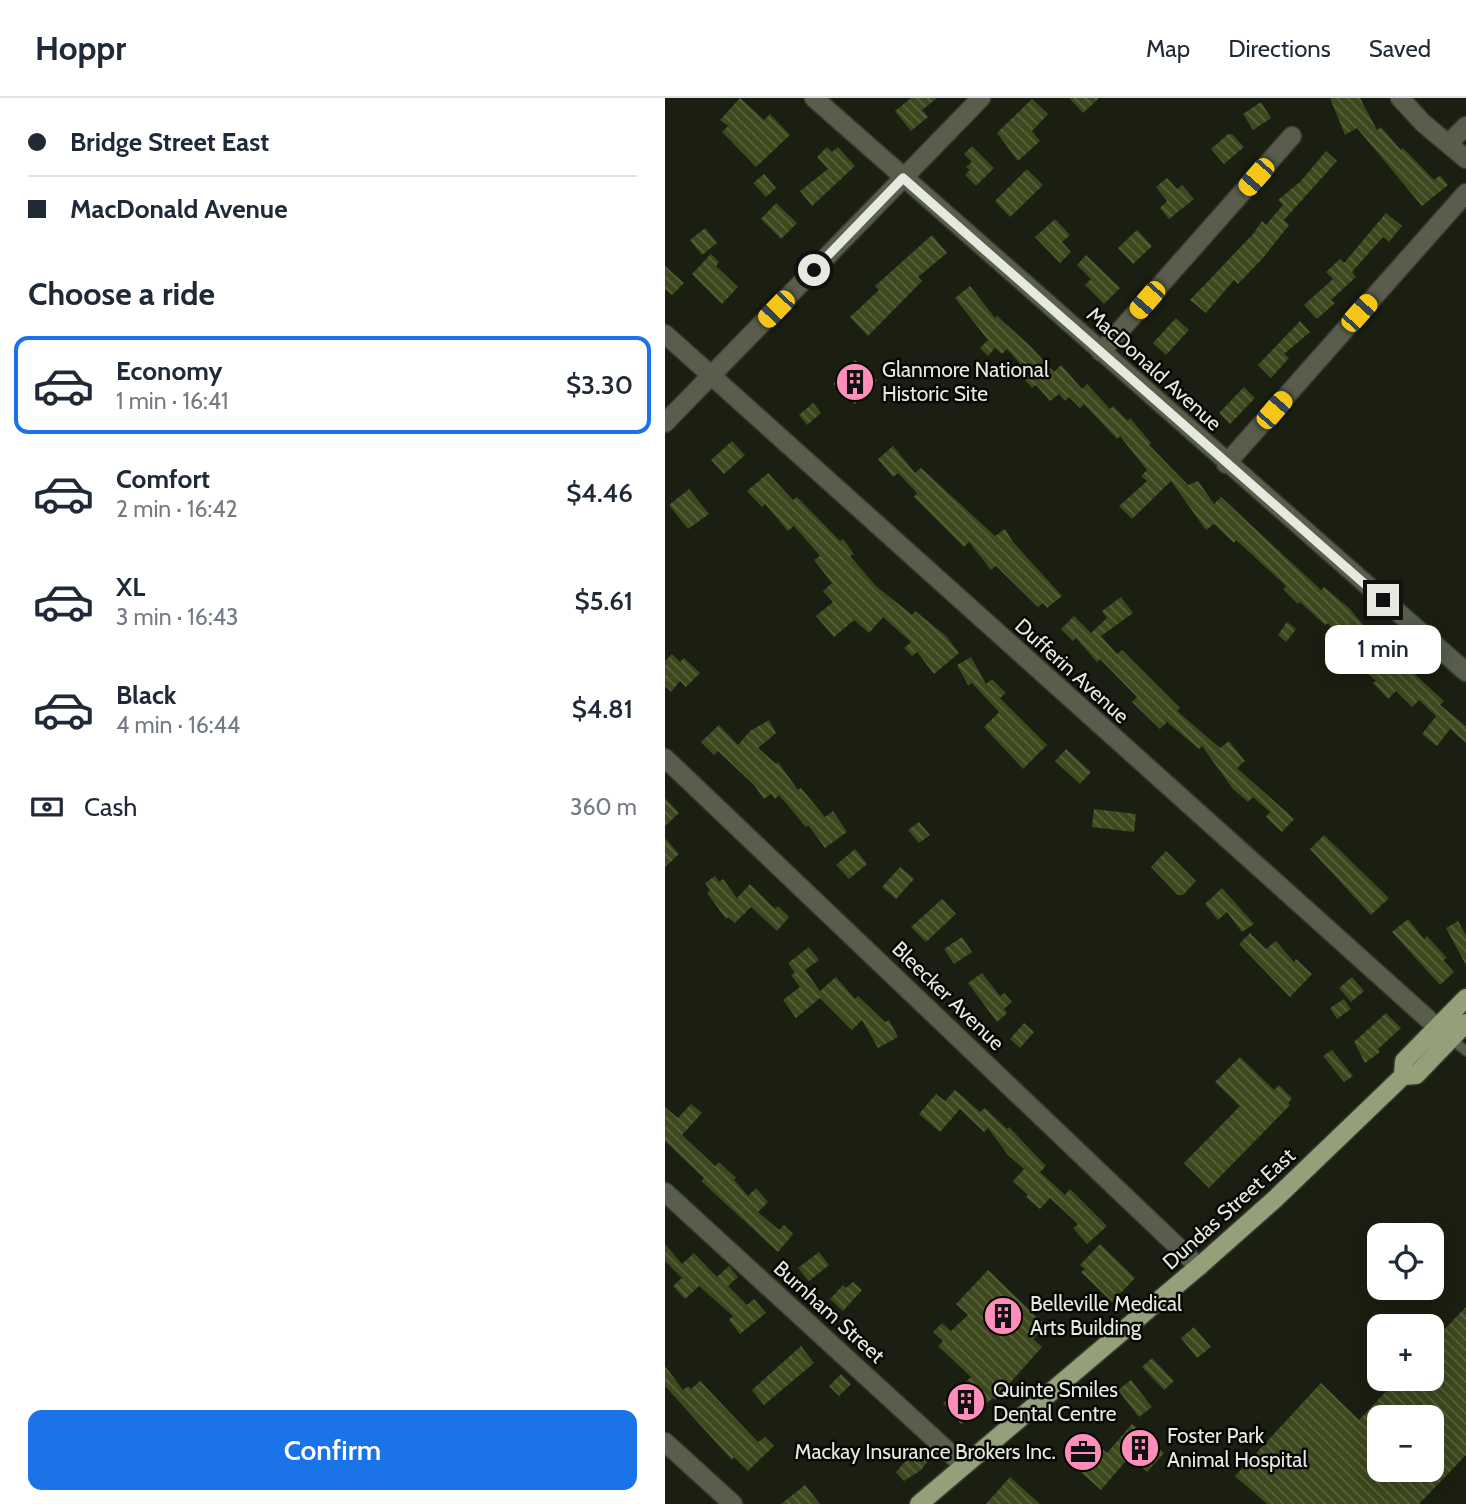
<!DOCTYPE html>
<meta charset="utf-8">
<style>
body{margin:0;font-family:Cabin,sans-serif;background:#f2f2f3;color:#1f2937;height:100vh;display:flex;flex-direction:column;font-size:26px;white-space:nowrap}
*{box-sizing:border-box;margin:0}
p{font-size:23px;color:#747a83}
.icon{flex:none;width:38px;height:38px;fill:none;stroke:currentColor;stroke-width:2;stroke-linecap:round;stroke-linejoin:round}
.map{position:relative;flex:1;overflow:hidden}
.sheet{display:flex;flex-direction:column;background:#fff;width:665px}
.sheet>*{flex:none}
.guide{display:grid;align-content:center;height:154px;padding:0 28px;background:#fff}
.buttons{position:absolute;left:702px;top:1125px;display:grid;gap:14px}
.buttons a{display:grid;place-items:center;width:77px;height:77px;border-radius:14px;background:#fff;box-shadow:0 4px 18px #0003;font-size:35px}
.end{position:absolute;width:32px;height:32px;margin:-16px;border:9px solid #e6e9e0;background:#111;box-shadow:0 0 0 4px #111}
.from{border-radius:50%}
.bubble{position:absolute;height:49px;border-radius:14px;background:#fff;box-shadow:0 4px 18px #0003;font-size:23px;font-weight:600;line-height:49px;text-align:center}
.car{position:absolute;width:21px;height:42px;margin:-21px -10px;border-radius:9px;box-shadow:0 0 5px 2px #0007;background:linear-gradient(#f5c518 24%,#345 0 40%,#f5c518 0 76%,#345 0 86%,#f5c518 0)}
.guide b{display:flex;align-items:center;gap:24px;height:66px;font-size:26px}
.guide b+b{border-top:2px solid #e0e1e3}
.guide i{width:18px;height:18px;background:#1f2937}
ul{padding:0;list-style:none}
li{display:flex;align-items:center;gap:21px;height:98px;margin:0 14px 10px;padding:0 14px;border:4px solid transparent;border-radius:14px}
li div{flex:1}
li b{display:block;font-size:26px}
li em{font-style:normal;font-weight:600}
li.selected{border-color:#1a73e8}
li>.icon{width:63px;height:63px;stroke-width:1.5}
h2{padding:0 28px;font-size:32px;line-height:84px}
.pay{display:flex;align-items:center;gap:18px;height:77px;padding:0 28px;font-size:26px}
.pay p{margin-inline-start:auto}
.primary-button{display:flex;gap:14px;margin-top:auto;padding:14px 28px}
.primary-button a{flex:1;height:80px;border-radius:14px;background:#1a73e8;color:#fff;font-size:28px;font-weight:600;line-height:80px;text-align:center}
header{display:flex;align-items:center;gap:42px;box-sizing:border-box;height:98px;padding:0 35px;background:#fff;border-bottom:2px solid #e0e1e3}
header strong{font-size:33px}
nav{display:flex;gap:38px;margin-inline-start:auto;font-size:24px}
main{display:flex;flex:1;min-height:0}
.map>svg:first-child{display:block}
</style>
<header>
<strong>Hoppr</strong>
<nav><a>Map</a><a>Directions</a><a>Saved</a></nav>
</header>
<main>
<section class="sheet">
<div class="guide">
<b><i class="from"></i>Bridge Street East</b>
<b><i></i>MacDonald Avenue</b>
</div>
<h2>Choose a ride</h2>
<ul>
<li class="selected"><svg class="icon" aria-label="car" viewBox="0 0 24 24"><path d="M5 17H2v-5l4-1 3-4h7l3 4 3 1v5h-3M9 17h6M6 11h13"/><circle cx="7" cy="17" r="2"/><circle cx="17" cy="17" r="2"/></svg><div><b>Economy</b><p>1 min · 16:41</p></div><em>$3.30</em></li>
<li><svg class="icon" aria-label="car" viewBox="0 0 24 24"><path d="M5 17H2v-5l4-1 3-4h7l3 4 3 1v5h-3M9 17h6M6 11h13"/><circle cx="7" cy="17" r="2"/><circle cx="17" cy="17" r="2"/></svg><div><b>Comfort</b><p>2 min · 16:42</p></div><em>$4.46</em></li>
<li><svg class="icon" aria-label="car" viewBox="0 0 24 24"><path d="M5 17H2v-5l4-1 3-4h7l3 4 3 1v5h-3M9 17h6M6 11h13"/><circle cx="7" cy="17" r="2"/><circle cx="17" cy="17" r="2"/></svg><div><b>XL</b><p>3 min · 16:43</p></div><em>$5.61</em></li>
<li><svg class="icon" aria-label="car" viewBox="0 0 24 24"><path d="M5 17H2v-5l4-1 3-4h7l3 4 3 1v5h-3M9 17h6M6 11h13"/><circle cx="7" cy="17" r="2"/><circle cx="17" cy="17" r="2"/></svg><div><b>Black</b><p>4 min · 16:44</p></div><em>$4.81</em></li>
</ul>
<div class="pay"><svg class="icon" aria-label="cash" viewBox="0 0 24 24"><path d="M3 7h18v10H3z"/><circle cx="12" cy="12" r="2"/></svg>Cash<p>360 m</p></div>
<div class="primary-button"><a>Confirm</a></div>
</section>
<div class="map">
<svg width="801" height="1406" viewBox="0 0 801 1406">
<defs>
<pattern id="building-back-hatch" width="6" height="6" patternUnits="userSpaceOnUse" patternTransform="scale(1.75)"><rect width="6" height="6" fill="#3d481d"/><path d="M-1 5l2 2M0 0l6 6M5-1l2 2" fill="none" stroke="#59623e"/></pattern>
</defs>
<rect width="100%" height="100%" fill="#1b1f11"/>
<!-- building -->
<path fill="url(#building-back-hatch)" fill-rule="evenodd" d="M75 0 99 22 105 16 125 37 91 69 57 34 63 28 55 22Z
M246 0H272L257 12 263 19 246 33 230 13Z
M404 0H434L418 15Z
M665 0H695L712 32 716 29 736 52 738 50 769 82 775 77 783 87 757 108 692 30 680 37Z
M367 1 383 16 367 33 375 43 353 63 332 35Z
M596 4 606 20 588 32 578 16Z
M563 36H567L579 49 559 66 546 51Z
M307 48 329 70 311 88 300 77 305 72 301 69 307 64 299 56Z
M162 49 167 54 173 49 190 68 147 108 135 93 163 71 152 59Z
M661 53 672 63 619 122 624 127 598 160 573 186 569 182 541 215 525 202 589 135 597 123 601 127 618 107 613 102 636 83Z
M362 71 378 87 345 119 330 103Z
M99 76 111 90 101 99 88 85Z
M502 80 512 91 517 87 529 101 504 121 495 110 502 103 491 89Z
M111 105 132 125 116 141 96 121Z
M721 115 737 128 724 144 718 139 687 174 691 179 666 202 670 205 652 221 639 207 668 181 661 174 675 161 679 165Z
M390 121 405 137 397 144 406 154 395 165 370 139Z
M40 130 52 145 37 157 25 142Z
M472 132 487 148 468 166 453 150Z
M267 137 282 155 253 179 257 183 203 238 185 219 214 192 210 188Z
M46 156 54 164 51 168 73 189 57 206 27 176Z
M421 157 455 190 439 206 420 187 426 181 412 167Z
M0 168 19 185 7 197 0 191Z
M305 188 330 220 332 218 365 248 389 274 396 267 417 291 422 286 445 311 448 308 463 323 465 320 486 345 484 347 523 387 533 383 549 406 556 399 656 492 659 489 684 510 707 537 779 603 775 607 801 628V645L785 631 772 648 757 636 771 618 754 602 747 609 731 593 723 601 708 585 711 583 686 560 677 548 680 545 663 525 660 527 635 504 633 506 618 491 621 488 571 442 569 445 549 426 541 432 506 383 467 421 454 408 482 383 476 378 482 372 455 338 452 341 419 306 415 310 404 299 400 303 394 296 385 303 371 287 367 290 354 275 359 270 342 251 337 256 330 250 323 258 315 250 323 242 290 200Z
M511 220 524 232 501 257 488 245Z
M635 223 645 234 619 256 624 260 606 280 593 267Z
M190 262 212 282 190 306 168 286Z
M579 289 590 300 565 326 554 315Z
M148 305 156 315 142 327 134 317Z
M67 343 80 357 59 376 46 362Z
M228 348 250 375 256 370 330 438 340 431 348 444 397 498 382 510 378 505 373 509 331 468 326 472 304 444 299 449 249 399 252 395 233 375 228 379 213 361Z
M103 375 128 402 132 399 175 443 178 441 189 456 185 458 211 488 247 517 250 513 281 538 294 555 269 576 252 554 247 558 239 550 246 544 218 519 204 535 189 522 169 539 151 518 168 504 158 493 167 485 149 462 155 458 129 428 123 433 100 406 97 409 82 393Z
M24 391 44 416 23 431 4 407Z
M456 499 468 515 436 538 452 556 457 552 515 610 512 613 555 650 564 643 580 663 572 670 629 721 617 734 601 719 605 714 588 699 583 704 568 691 537 648 534 651 502 624 495 631 467 604 472 599 435 561 432 564 411 540 408 543 396 531 409 518 426 535 442 520 437 513Z
M622 524 631 531 621 544 613 537Z
M7 556 15 564 19 560 35 575 21 589 15 583 6 594 0 588V563Z
M306 559 321 586 327 581 341 595 335 600 382 647 358 671 319 629 334 614 307 585 303 587 292 567Z
M104 622 111 635 93 650 111 666 113 664 133 692 136 690 160 719 168 713 182 734 160 750 143 727 141 729 114 697 110 701 106 696 99 701 89 687 53 653 49 657 36 644 54 627 73 647 85 633Z
M401 651 426 674 415 686 390 663Z
M0 700 14 715 0 728Z
M429 711 471 716 469 734 427 729Z
M254 724 265 737 254 745 243 732Z
M659 737 724 800 706 817 645 751Z
M0 740 14 756 0 769Z
M190 751 202 766 184 781 171 767Z
M501 753 531 783 518 797H513L486 769Z
M235 769 249 781 231 801 217 789Z
M50 778 54 784 58 781 72 800 85 786 110 811 113 808 124 819 112 833 86 809 70 825 63 819 61 821 42 795 45 792 40 785Z
M557 790 589 826 577 834 562 814 553 822 540 806Z
M277 801 291 816 261 844 246 829Z
M743 821 759 841 762 838 782 860 778 862 789 874 775 887 727 834Z
M793 823 801 837V867L781 830Z
M585 835 601 851 611 843 629 864 631 861 647 876 625 899 574 846Z
M297 839 307 854 289 866 279 851Z
M144 849 154 862 140 872 155 893 171 879 190 901 193 898 220 924 224 922 233 939 213 950 197 922 187 932 155 900 131 920 118 902 135 889 126 877 130 875 123 865Z
M317 875 335 898 339 895 347 904 339 911 342 915 332 924 303 885Z
M687 879 699 893 686 904 674 890Z
M679 901 686 911 672 921 665 910Z
M721 915 736 930 713 951 715 954 700 965 689 944Z
M359 925 369 934 355 950 345 941Z
M667 952 688 978 679 984 658 958Z
M575 959 609 992 614 987 627 1000 623 1005 625 1007 544 1090 519 1065 575 1008 550 984Z
M290 992 315 1014 320 1010 342 1031 344 1029 381 1068 375 1074 400 1097 405 1091 442 1128 422 1146 408 1130 413 1126 385 1100 375 1111 361 1099 363 1097 348 1083 359 1071 343 1057 323 1030 319 1034 295 1011 275 1034 254 1016 271 996 280 1003Z
M26 1006 37 1015 17 1037 50 1068 54 1064 71 1080 69 1082 83 1098 91 1090 103 1104 93 1114 114 1132 119 1127 128 1136 113 1154 36 1083 39 1080 0 1043V1009L13 1020Z
M0 1146 17 1166 29 1155 52 1179 64 1168 73 1179 63 1188 82 1207 89 1201 101 1215 75 1236 64 1222 68 1218 34 1188 20 1201 8 1188 17 1180 0 1163Z
M435 1146 470 1180 447 1204 416 1174 420 1171 415 1167Z
M154 1154 164 1167 144 1183 133 1170Z
M323 1172 381 1228 368 1241 377 1249 330 1302 328 1300 296 1326 278 1305 306 1279 273 1248 278 1243 268 1234 277 1225 286 1233 303 1217 291 1206Z
M188 1184 197 1192 178 1213 165 1201 178 1187 181 1190Z
M801 1209V1357L754 1406H602L570 1378 656 1285 694 1322 733 1281H766V1245ZM714 1320H766V1372H714Z
M529 1229 546 1249 532 1260 516 1240Z
M136 1248 149 1265 99 1307 87 1292Z
M487 1260 509 1283 499 1292 477 1269Z
M0 1268 18 1292 23 1288 26 1291 35 1283 93 1344 100 1339 109 1348 83 1373 69 1359 67 1362 0 1288Z
M176 1276 186 1286 174 1298 164 1288Z
M466 1282 487 1309 474 1319 453 1292Z
M467 1326 499 1355 482 1374 465 1358 436 1392 399 1359 420 1336 442 1355Z
M253 1349 266 1359 256 1372 239 1383 231 1374Z
M345 1379 375 1406H321Z
M140 1387 155 1406H116Z"/>
<g fill="none" stroke-linecap="round" stroke-linejoin="round">
<!-- service casing -->
<g stroke="#373b2e" stroke-width="12">
<path id="service" d="M786 941 801 953"/>
</g>
<!-- minor casing -->
<g stroke="#373b2e" stroke-width="21">
<path id="minor" d="M735 0 758 25 801 61
M783 46 801 28
M0 236 783 939
M436 254 627 38
M561 366 801 95
M0 660 534 1169
M0 1094 298 1367
M0 1344 68 1406"/>
</g>
<!-- tertiary casing -->
<g stroke="#373b2e" stroke-width="21">
<path id="tertiary" d="M149 0 801 574
M0 325 316 0"/>
</g>
<!-- primary casing -->
<g stroke="#373b2e" stroke-width="21">
<path id="primary" d="M738 978 739 963 801 900
M254 1406 539 1164 610 1101 738 978 751 977 801 925"/>
</g>
<!-- service -->
<use href="#service" stroke="#585e4b" stroke-width="9"/>
<!-- minor -->
<use href="#minor" stroke="#585e4b" stroke-width="18"/>
<!-- tertiary -->
<use href="#tertiary" stroke="#585e4b" stroke-width="18"/>
<!-- primary -->
<use href="#primary" stroke="#94a079" stroke-width="18"/>
</g>
<g fill="none" stroke-linecap="round" stroke-linejoin="round">
<!-- route -->
<path stroke="#e6e9e0" stroke-width="9" d="M149 172 238 80 718 502"/>
</g>
<!-- icons -->
<defs>
<g id="building-disc" transform="scale(2.0125)"><circle r="9.5" fill="#ff8eba" stroke="#070804"/><path d="M-4-6H4V6H1V3H-1V6H-4ZM-2.5-4.3h1.7v1.8h-1.7ZM.8-4.3h1.7v1.8H.8ZM-2.5-1h1.7V.8h-1.7ZM.8-1h1.7V.8H.8Z" fill="#111"/></g>
<g id="office-disc" transform="scale(2.0125)"><circle r="9.5" fill="#ff8eba" stroke="#070804"/><path d="M-6-3h4V-5.5h4V-3h4V5H-6ZM-1-4.5V-3h2v-1.5ZM-6 0V1H6V0Z" fill="#111"/></g>
</defs>
<g fill-rule="evenodd">
<use href="#building-disc" x="190" y="284"/>
<use href="#building-disc" x="338" y="1218"/>
<use href="#building-disc" x="301" y="1304"/>
<use href="#building-disc" x="475" y="1350"/>
<use href="#office-disc" x="418" y="1354"/>
</g>
<g text-anchor="middle" stroke-width="5" stroke-linejoin="round" paint-order="stroke">
<!-- street labels -->
<g font-size="21" fill="#e6e9e0" stroke="#070804">
<text transform="translate(489 271) rotate(42)" y="7">MacDonald Avenue</text>
<text transform="translate(407 573) rotate(42)" y="7">Dufferin Avenue</text>
<text transform="translate(283 898) rotate(44)" y="7">Bleecker Avenue</text>
<text transform="translate(564 1111) rotate(-42)" y="7">Dundas Street East</text>
<text transform="translate(164 1214) rotate(42)" y="7">Burnham Street</text>
</g>
<!-- poi labels -->
<g font-size="21" fill="#e6e9e0" stroke="#070804" text-anchor="start">
<text x="217" y="279">Glanmore National<tspan x="217" dy="24">Historic Site</tspan></text>
<text x="365" y="1213">Belleville Medical<tspan x="365" dy="24">Arts Building</tspan></text>
<text x="328" y="1299">Quinte Smiles<tspan x="328" dy="24">Dental Centre</tspan></text>
<text x="502" y="1345">Foster Park<tspan x="502" dy="24">Animal Hospital</tspan></text>
<text x="391" y="1361" text-anchor="end">Mackay Insurance Brokers Inc.</text>
</g>
</g>
</svg>
<div class="buttons">
<a><svg class="icon" aria-label="locate" viewBox="0 0 24 24"><circle cx="12" cy="12" r="6"/><path d="M12 2v4M12 18v4M2 12h4M18 12h4"/></svg></a>
<a>+</a>
<a>−</a>
</div>
<i class="end from" style="left:149px;top:172px"></i>
<i class="end" style="left:718px;top:502px"></i>
<div class="bubble" style="left:660px;top:527px;width:116px">1 min</div>
<i class="car" style="left:591px;top:79px;rotate:221deg"></i>
<i class="car" style="left:482px;top:202px;rotate:221deg"></i>
<i class="car" style="left:111px;top:211px;rotate:224deg"></i>
<i class="car" style="left:694px;top:215px;rotate:42deg"></i>
<i class="car" style="left:609px;top:312px;rotate:41deg"></i>
</div>
</main>
